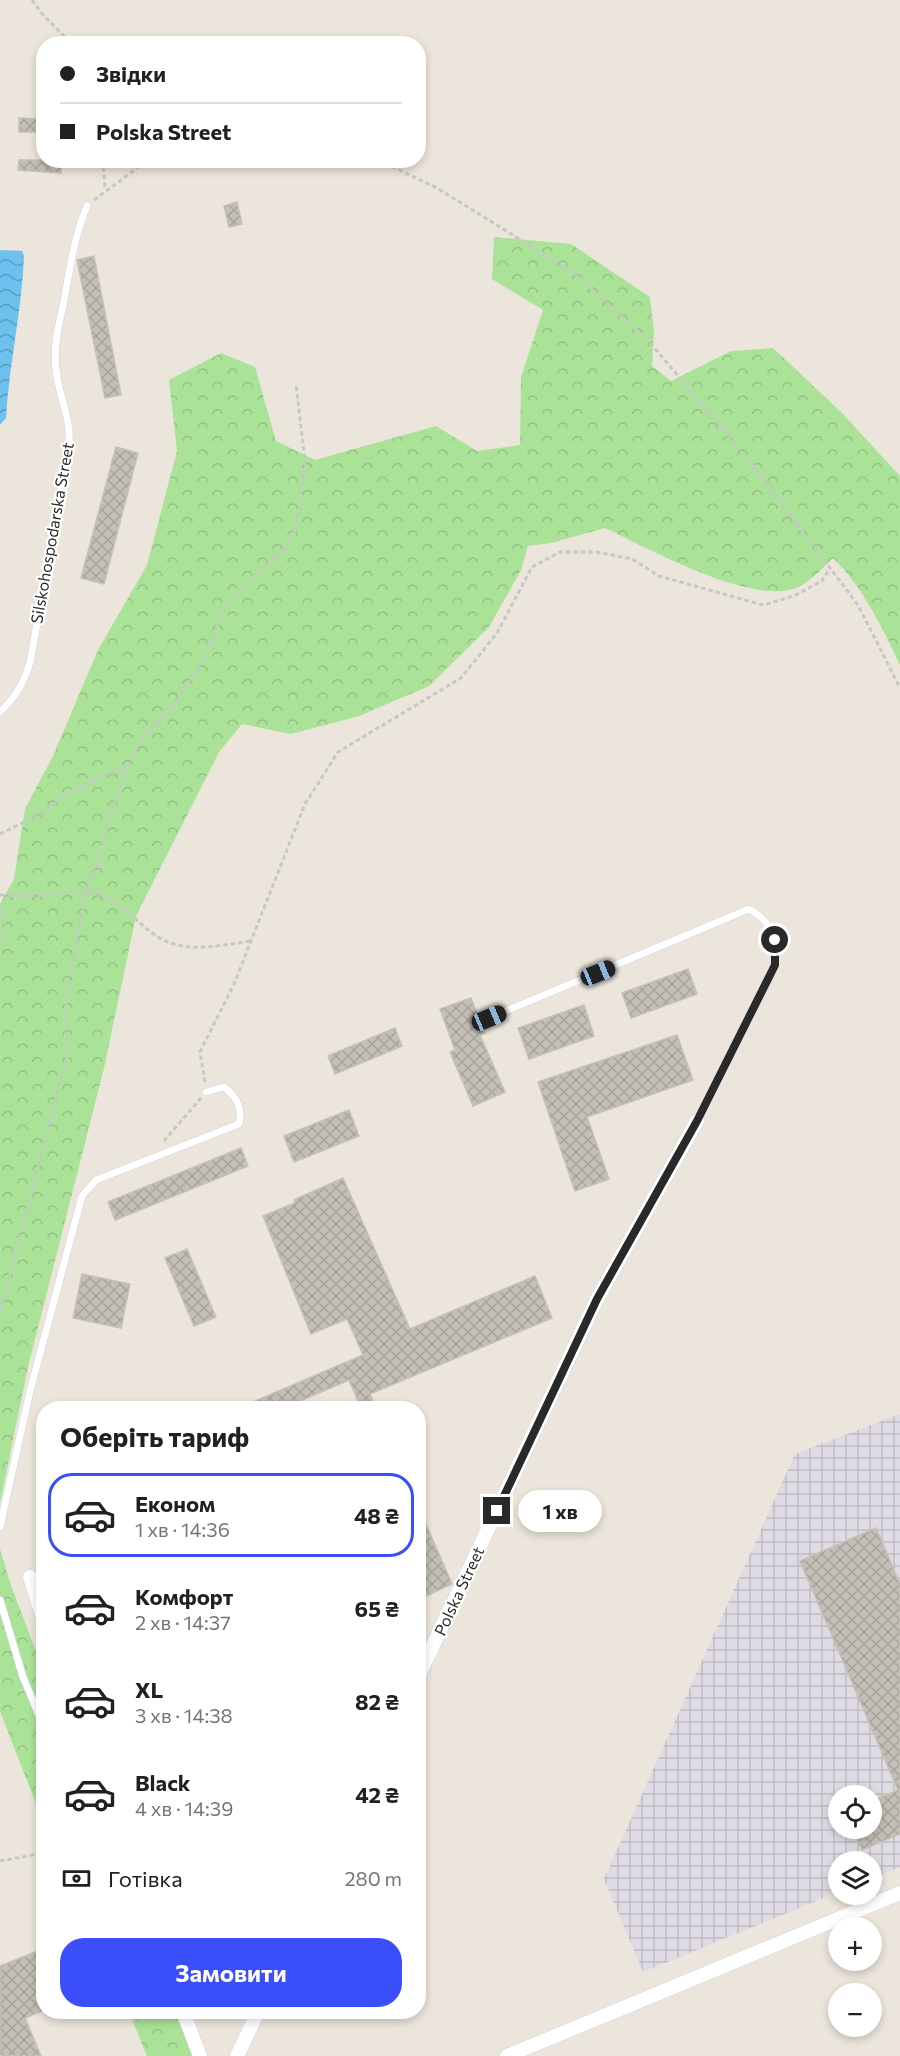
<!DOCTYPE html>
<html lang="uk">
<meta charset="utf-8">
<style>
body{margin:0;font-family:Commissioner,sans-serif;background:#f2f2f2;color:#202124;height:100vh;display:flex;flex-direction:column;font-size:22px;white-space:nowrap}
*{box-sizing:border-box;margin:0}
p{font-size:20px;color:#757577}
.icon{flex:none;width:33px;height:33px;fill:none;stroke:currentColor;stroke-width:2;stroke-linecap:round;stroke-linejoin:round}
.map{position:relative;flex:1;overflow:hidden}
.side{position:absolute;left:36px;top:1401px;width:390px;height:618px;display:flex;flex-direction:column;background:#fff;border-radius:24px;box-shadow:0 3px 9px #0003}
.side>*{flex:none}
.banner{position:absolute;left:36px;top:36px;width:390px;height:132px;border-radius:24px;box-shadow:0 3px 9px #0003;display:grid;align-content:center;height:132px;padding:0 24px;background:#fff}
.fabs{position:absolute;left:828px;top:1785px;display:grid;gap:12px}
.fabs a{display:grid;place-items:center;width:54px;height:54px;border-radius:50%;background:#fff;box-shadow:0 3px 9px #0003;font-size:30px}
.end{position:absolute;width:27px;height:27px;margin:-14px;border:8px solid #292929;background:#fff;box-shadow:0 0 0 3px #fff}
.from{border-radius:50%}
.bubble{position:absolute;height:42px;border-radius:21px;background:#fff;box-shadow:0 3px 9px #0003;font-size:20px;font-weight:700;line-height:42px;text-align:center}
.car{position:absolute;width:18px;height:36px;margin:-18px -9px;border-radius:8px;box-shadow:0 0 4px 2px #0007;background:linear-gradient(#222 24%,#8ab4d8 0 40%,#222 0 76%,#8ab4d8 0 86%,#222 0)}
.banner b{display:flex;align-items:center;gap:21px;height:57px;font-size:22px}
.banner b+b{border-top:2px solid #e0e0e0}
.banner i{width:15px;height:15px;background:#202124}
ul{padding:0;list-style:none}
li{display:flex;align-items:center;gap:18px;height:84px;margin:0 12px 9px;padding:0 12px;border:3px solid transparent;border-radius:24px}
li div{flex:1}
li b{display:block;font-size:22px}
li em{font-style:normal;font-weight:700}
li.on{border-color:#3a4ef9}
li>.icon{width:54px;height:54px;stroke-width:1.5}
h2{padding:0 24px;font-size:27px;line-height:72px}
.pay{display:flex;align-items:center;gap:15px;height:66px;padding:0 24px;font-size:22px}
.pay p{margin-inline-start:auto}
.action{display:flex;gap:12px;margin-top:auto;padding:12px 24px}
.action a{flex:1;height:69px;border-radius:24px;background:#3a4ef9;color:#fff;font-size:24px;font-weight:700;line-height:69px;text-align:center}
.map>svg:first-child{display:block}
</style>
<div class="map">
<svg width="900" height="2056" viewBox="0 0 900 2056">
<defs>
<pattern id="industrial-grid" width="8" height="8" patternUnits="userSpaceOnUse" patternTransform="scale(1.5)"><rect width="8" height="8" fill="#dedbe4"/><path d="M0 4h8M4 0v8" fill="none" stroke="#bebcc4"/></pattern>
<pattern id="forest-crowns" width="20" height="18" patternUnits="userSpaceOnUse" patternTransform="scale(1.5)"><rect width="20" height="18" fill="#aae297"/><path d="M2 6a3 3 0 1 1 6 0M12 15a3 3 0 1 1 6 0" fill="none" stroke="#92c282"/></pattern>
<pattern id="water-waves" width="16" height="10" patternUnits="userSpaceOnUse" patternTransform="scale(1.5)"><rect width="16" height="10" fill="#6dc1ee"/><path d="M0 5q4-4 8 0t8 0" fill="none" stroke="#5a9dc1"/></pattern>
<pattern id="building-cross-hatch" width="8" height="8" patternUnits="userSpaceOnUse" patternTransform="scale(1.5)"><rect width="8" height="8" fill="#c4bfb6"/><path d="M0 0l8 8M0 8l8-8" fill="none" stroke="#a8a49c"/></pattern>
</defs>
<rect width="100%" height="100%" fill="#ebe5db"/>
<!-- industrial -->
<path fill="url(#industrial-grid)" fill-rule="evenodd" d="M900 1414V1867L872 1879V1862H838V1892L643 1972 604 1879 795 1454ZM838 1796H872V1828H838Z"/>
<!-- forest -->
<path fill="url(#forest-crowns)" d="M494 237 571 244 650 297 654 331 652 366 671 381 731 351 773 348 841 412 900 476V665C883 628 862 586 833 558 820 570 810 583 793 589 746 603 648 548 605 528L551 543 528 546 521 570 489 627 429 686 359 716 291 734 242 724 219 752 136 916 104 1068 28 1367 0 1503V904L14 879 25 809 53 756 98 650 147 565 177 451 169 380 221 353 255 367 276 441 315 460 436 426 477 451 520 445 521 377 543 310 492 279Z
M0 1549 12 1588 43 1670V1822L0 1711Z
M129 2012H180L197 2056H147Z"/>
<!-- water -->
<path fill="url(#water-waves)" d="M0 250 22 251 24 256C22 310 9 364 6 418L0 425Z"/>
<!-- building -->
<path fill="url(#building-cross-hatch)" stroke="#c6c1b4" stroke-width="1.5" d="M19 118 39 119V132H19Z
M19 160H61V173L18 170Z
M237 202 242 224 229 227 224 206Z
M94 256 121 395 105 398 77 260Z
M116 447 138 453 104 584 81 578Z
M688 969 697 994 631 1018 622 993Z
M471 998 485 1033 480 1035 505 1092 473 1106 450 1052 455 1050 440 1009Z
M584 1005 594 1036 529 1059 518 1028Z
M395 1028 402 1046 335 1074 328 1056Z
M677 1035 693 1080 587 1117 609 1179 575 1191 538 1082Z
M349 1110 359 1136 294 1162 284 1136Z
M241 1148 248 1166 115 1220 108 1202Z
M343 1178 410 1329 535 1276 552 1318 370 1394 376 1408H361L349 1380 284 1408H239L363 1355 347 1319 311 1334 263 1216 295 1203 294 1200Z
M187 1249 216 1317 194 1326 165 1258Z
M82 1274 130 1284 121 1328 73 1318Z
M418 1506 452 1584 418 1600V1557L424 1555 418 1542Z
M876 1528 900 1584V1834L862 1850 853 1828H872V1801L898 1790 800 1561Z
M40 1950 44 1959V2010L25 2018 41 2056H0V1966Z"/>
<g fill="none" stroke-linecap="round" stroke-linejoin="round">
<!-- service casing -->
<g stroke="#d0d2e2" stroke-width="8">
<path id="service" d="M0 712C16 697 23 684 30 663L69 442C71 417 58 394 56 369 53 346 59 324 64 301 70 268 74 237 87 206
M489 1018 749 909C774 923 775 938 775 965L697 1121
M0 1527 30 1391 82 1196 96 1180 239 1124C243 1108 237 1097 224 1087L206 1092
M0 1600 23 1677 44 1727"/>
</g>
<!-- minor casing -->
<g stroke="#d0d2e2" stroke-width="15">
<path id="minor" d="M30 1577 44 1621
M418 1677 597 1299 697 1121
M183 2012 200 2056
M237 2056 258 2012
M507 2056 900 1893"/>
</g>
<!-- path -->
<path stroke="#c7c7c7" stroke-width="3" stroke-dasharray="4.5 3" stroke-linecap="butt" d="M32 0 43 15 72 44
M103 160 105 189
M378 160 437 188 574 273 646 338 745 455 858 605 900 688
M94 200 148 160
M0 834 47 811 65 794 127 766
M0 895C14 895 28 896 42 895 61 892 82 887 101 895 118 901 132 917 146 928 178 957 214 946 251 941
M0 905 5 931 0 949
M205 1082 200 1052 234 984 305 804 338 752 461 678 497 633 532 567 560 552H596L632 559 659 576 763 605 794 596 822 581 830 568
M164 1141 201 1098
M0 1312 67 1057 66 1003 78 929 89 884 98 865 110 815 131 758 146 735 171 709 203 661 224 609 243 585 287 548 296 528 305 461 296 384
M0 1861 44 1853"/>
<!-- service -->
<use href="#service" stroke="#fff" stroke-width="7"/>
<!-- minor -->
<use href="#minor" stroke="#fff" stroke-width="14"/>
</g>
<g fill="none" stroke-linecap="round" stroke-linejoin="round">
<!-- route -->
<path stroke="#292929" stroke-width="8" d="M497 1511 597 1299 697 1121 775 965V940"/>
</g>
<g text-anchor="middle" stroke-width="4.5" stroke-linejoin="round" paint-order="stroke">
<!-- street labels -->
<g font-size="16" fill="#292929" stroke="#fff">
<text transform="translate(52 533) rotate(-80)" y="6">Silskohospodarska Street</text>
<text transform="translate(459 1591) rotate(-65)" y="6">Polska Street</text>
</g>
</g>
</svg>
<div class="fabs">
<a><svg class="icon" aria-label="locate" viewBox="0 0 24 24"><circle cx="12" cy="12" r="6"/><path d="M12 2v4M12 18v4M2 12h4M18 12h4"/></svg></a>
<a><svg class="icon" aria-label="layers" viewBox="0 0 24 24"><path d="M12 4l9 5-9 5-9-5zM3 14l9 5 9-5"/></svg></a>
<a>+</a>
<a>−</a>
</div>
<i class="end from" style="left:775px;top:940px"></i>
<i class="end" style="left:497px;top:1511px"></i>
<div class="bubble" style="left:518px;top:1490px;width:84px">1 хв</div>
<i class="car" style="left:598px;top:973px;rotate:68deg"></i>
<i class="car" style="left:489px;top:1018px;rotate:67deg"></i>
<div class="banner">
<b><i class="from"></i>Звідки</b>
<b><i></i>Polska Street</b>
</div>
<section class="side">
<h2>Оберіть тариф</h2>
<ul>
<li class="on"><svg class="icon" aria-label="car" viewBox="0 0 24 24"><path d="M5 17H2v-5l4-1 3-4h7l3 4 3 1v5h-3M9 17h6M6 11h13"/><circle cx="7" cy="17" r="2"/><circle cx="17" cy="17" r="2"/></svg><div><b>Економ</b><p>1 хв · 14:36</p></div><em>48 ₴</em></li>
<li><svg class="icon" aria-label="car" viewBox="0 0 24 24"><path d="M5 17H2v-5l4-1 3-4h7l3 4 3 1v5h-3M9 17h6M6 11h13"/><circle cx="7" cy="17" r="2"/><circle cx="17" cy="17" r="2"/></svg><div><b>Комфорт</b><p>2 хв · 14:37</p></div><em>65 ₴</em></li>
<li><svg class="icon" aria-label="car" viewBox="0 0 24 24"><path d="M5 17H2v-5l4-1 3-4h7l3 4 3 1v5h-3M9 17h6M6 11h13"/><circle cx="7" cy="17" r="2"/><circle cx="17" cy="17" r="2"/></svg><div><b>XL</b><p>3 хв · 14:38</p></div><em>82 ₴</em></li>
<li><svg class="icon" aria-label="car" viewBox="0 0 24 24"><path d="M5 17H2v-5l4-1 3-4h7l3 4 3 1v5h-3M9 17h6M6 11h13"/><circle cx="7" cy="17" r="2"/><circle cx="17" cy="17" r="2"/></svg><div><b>Black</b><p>4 хв · 14:39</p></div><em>42 ₴</em></li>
</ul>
<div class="pay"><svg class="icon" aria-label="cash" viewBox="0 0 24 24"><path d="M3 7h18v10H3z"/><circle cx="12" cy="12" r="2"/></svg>Готівка<p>280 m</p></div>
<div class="action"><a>Замовити</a></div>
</section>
</div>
